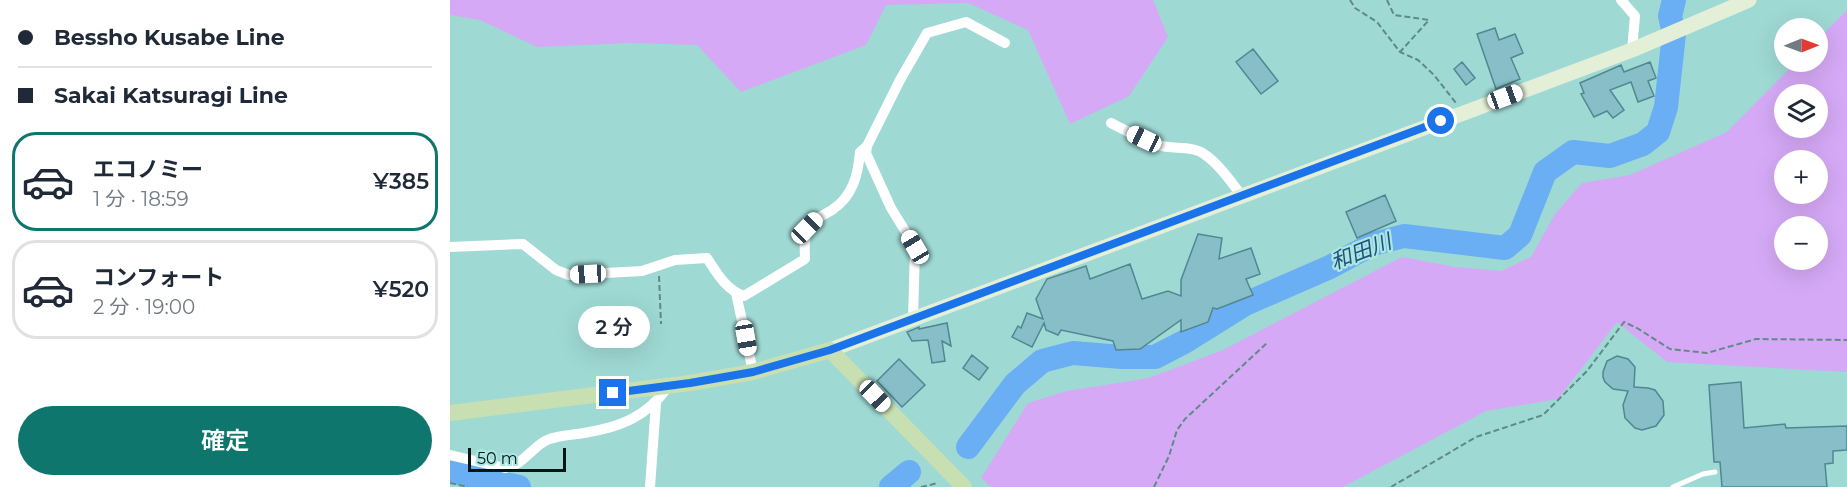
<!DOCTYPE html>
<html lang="ja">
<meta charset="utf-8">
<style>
body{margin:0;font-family:Montserrat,"Noto Sans JP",sans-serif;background:#f2f2f3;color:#1f2937;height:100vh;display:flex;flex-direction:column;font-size:22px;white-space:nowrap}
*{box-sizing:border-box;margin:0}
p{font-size:20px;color:#747a83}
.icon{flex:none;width:33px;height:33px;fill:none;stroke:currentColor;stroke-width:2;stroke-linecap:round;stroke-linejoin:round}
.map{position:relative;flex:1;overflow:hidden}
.panel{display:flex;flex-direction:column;background:#fff;width:450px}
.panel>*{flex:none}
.banner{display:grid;align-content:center;height:132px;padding:0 18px;background:#fff}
.needle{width:39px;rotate:89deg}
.fabs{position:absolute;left:1324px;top:18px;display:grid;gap:12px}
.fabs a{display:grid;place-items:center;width:54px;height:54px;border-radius:50%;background:#fff;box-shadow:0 6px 24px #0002;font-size:30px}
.scale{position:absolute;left:18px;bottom:15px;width:98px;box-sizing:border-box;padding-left:6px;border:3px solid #011615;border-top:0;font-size:16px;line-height:21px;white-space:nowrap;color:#011615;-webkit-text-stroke:4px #ace6e1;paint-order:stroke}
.end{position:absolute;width:27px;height:27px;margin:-14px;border:8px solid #1a73e8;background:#fff;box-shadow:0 0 0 3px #fff}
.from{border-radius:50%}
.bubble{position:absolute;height:42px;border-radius:21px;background:#fff;box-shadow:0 6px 24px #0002;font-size:20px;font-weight:600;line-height:42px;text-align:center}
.car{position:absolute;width:18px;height:36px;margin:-18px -9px;border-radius:8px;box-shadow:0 0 4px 2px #0007;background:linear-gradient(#fff 24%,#345 0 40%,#fff 0 76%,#345 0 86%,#fff 0)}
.banner b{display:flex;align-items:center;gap:21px;height:57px;font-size:22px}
.banner b+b{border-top:2px solid #e0e1e3}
.banner i{width:15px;height:15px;background:#1f2937}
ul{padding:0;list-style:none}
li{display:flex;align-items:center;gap:18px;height:99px;margin:0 12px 9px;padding:0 6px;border:3px solid #e0e1e3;border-radius:24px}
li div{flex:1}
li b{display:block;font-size:22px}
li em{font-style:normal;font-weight:600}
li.on{border-color:#0f766e}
li>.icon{width:54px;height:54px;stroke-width:1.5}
.cta{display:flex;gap:12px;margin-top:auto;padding:12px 18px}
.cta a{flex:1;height:69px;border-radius:36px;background:#0f766e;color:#fff;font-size:24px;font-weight:600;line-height:69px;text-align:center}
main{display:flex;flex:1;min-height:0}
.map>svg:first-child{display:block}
</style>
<main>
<section class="panel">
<div class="banner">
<b><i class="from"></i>Bessho Kusabe Line</b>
<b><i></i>Sakai Katsuragi Line</b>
</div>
<ul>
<li class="on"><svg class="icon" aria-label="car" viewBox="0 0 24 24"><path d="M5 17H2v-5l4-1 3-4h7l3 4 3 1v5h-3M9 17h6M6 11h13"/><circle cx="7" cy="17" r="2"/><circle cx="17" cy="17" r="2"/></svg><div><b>エコノミー</b><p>1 分 · 18:59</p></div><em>¥385</em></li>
<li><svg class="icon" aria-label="car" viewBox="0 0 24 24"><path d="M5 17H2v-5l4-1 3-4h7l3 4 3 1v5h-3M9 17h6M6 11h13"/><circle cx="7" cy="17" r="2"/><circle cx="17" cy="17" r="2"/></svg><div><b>コンフォート</b><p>2 分 · 19:00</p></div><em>¥520</em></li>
</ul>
<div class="cta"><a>確定</a></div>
</section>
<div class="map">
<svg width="1397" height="487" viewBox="0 0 1397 487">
<rect width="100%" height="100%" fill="#9fd9d4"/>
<!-- green -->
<path fill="#d5a9f6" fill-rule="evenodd" d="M0 0H703L718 37 679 96 620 124 578 30 518 3 436 5 416 45 291 92 247 45 181 43 87 47 30 20 0 15Z
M1397 10V372L1217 362 1167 322 1108 399 1036 411 893 487H541L531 478 578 403 617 391 699 378 773 350 952 257 1005 267 1051 271 1081 257 1105 214 1132 183 1180 175 1277 132 1346 62H1368V39ZM1335 94H1368V128H1335ZM1335 160H1368V194H1335ZM1335 226H1368V260H1335Z"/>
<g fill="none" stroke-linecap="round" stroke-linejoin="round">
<!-- river -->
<path stroke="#6aaef3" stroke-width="24" d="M518 447 565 384 592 361 623 353 672 357H705L734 342 795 304 880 267 923 244 954 236 1055 248 1070 235 1095 172 1123 152 1160 156 1193 144 1208 132 1216 107 1224 34 1220 16 1224 0
M0 471 69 487
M441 487 459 472"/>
</g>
<!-- building -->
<path fill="#87bec8" stroke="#518791" stroke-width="1.5" d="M1045 28 1049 40 1065 34 1073 53 1061 58 1070 79 1046 89 1027 34Z
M803 49 828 81 811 94 786 62Z
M1012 62 1025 78 1016 85 1004 69Z
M1200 62 1206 78 1198 81 1204 96 1188 102 1181 82 1160 90 1174 110 1163 118 1157 111 1144 117 1131 94 1134 93 1130 83 1171 65 1174 72Z
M935 195 946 221 907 238 896 212Z
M748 234 772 238 769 259 801 248 810 274 796 279 803 295 767 309 763 308 758 322 731 332V320L690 349 666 350 663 341 611 330 608 335 596 330 594 323 582 347 562 337 568 326 571 328 577 313 593 319 586 299 597 279 636 266 640 279 680 264 692 299 718 291 731 296V280Z
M497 323 501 346 492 341 495 361 482 363 478 340 462 341 457 332 469 327V329Z
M522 355 538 368 529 380 513 368Z
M1167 356 1178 359 1185 367 1184 387 1198 388 1205 390 1213 401 1214 415 1206 426 1192 430 1185 428 1175 418 1173 405 1178 391 1163 389 1155 382 1153 377V372L1157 361Z
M449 359 475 385 452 407 427 381Z
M1291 382 1294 428 1335 424 1336 428 1397 426V450L1383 451V463L1375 464 1377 487H1272L1270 462H1264L1259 385Z"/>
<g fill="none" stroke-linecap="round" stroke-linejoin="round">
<!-- path -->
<path stroke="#5f8a86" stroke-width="2" stroke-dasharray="6 3" stroke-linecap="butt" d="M900 0 905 8 927 22 950 52 968 60 984 75 1006 103
M937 0 944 15 979 20 950 52
M209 276 211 324
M0 483 18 487
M471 487 488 483
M704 487 719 456 727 430 735 419 817 343
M941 487 1026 437 1093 415 1137 371 1174 322 1187 328 1220 349 1257 353 1306 339 1397 340"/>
<!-- lane -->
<path stroke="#fff" stroke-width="5" d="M1223 487 1253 474 1265 472"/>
<!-- street -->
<path stroke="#fff" stroke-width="10" d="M1171 0 1185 16 1182 50
M661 123C676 131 692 139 708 145 722 150 742 145 754 154 769 164 781 182 792 196
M0 247 73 244 106 270 119 275 192 271 225 260 257 258C267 273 276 290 294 296L355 259C355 250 353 234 359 226 365 218 374 215 382 210 403 196 408 175 410 152L417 146
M286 293 303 372
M463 319 465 247 441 208 416 153 417 146 450 80 477 33 516 22 555 43
M0 455 55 468C72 466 82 447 97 440 109 435 123 435 134 433 171 427 196 417 218 387
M200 487 206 403"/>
<!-- secondary -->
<path stroke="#e4efd8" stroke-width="15" d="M380 350 1182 50 1299 0"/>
<!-- primary -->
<path stroke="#c8dfb2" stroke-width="16" d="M0 413 240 383 303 372 380 350 514 487"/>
</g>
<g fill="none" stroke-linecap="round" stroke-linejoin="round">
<!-- route -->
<path stroke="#1a73e8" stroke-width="8" d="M163 393 240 383 303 372 380 350 991 121"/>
</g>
<g text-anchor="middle" stroke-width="4.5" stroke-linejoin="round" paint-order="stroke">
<!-- water labels -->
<g font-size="21" font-style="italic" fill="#20507d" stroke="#ace6e1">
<text transform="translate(911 252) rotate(-21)" y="7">和田川</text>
</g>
</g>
</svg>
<div class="fabs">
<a><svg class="needle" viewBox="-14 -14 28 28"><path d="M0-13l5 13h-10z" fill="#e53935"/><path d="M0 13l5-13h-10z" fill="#747a83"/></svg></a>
<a><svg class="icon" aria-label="layers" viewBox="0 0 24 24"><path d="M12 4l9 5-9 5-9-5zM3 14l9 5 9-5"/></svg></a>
<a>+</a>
<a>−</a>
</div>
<div class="scale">50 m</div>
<i class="end from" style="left:991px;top:121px"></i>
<i class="end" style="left:163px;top:393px"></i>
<div class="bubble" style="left:128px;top:306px;width:72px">2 分</div>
<i class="car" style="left:1055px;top:97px;rotate:70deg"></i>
<i class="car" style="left:694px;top:139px;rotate:295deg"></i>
<i class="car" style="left:357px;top:228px;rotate:45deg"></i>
<i class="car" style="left:465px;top:247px;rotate:329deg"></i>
<i class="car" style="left:138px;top:274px;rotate:267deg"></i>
<i class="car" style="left:296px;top:338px;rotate:170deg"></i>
<i class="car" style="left:425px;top:396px;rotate:136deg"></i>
</div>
</main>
